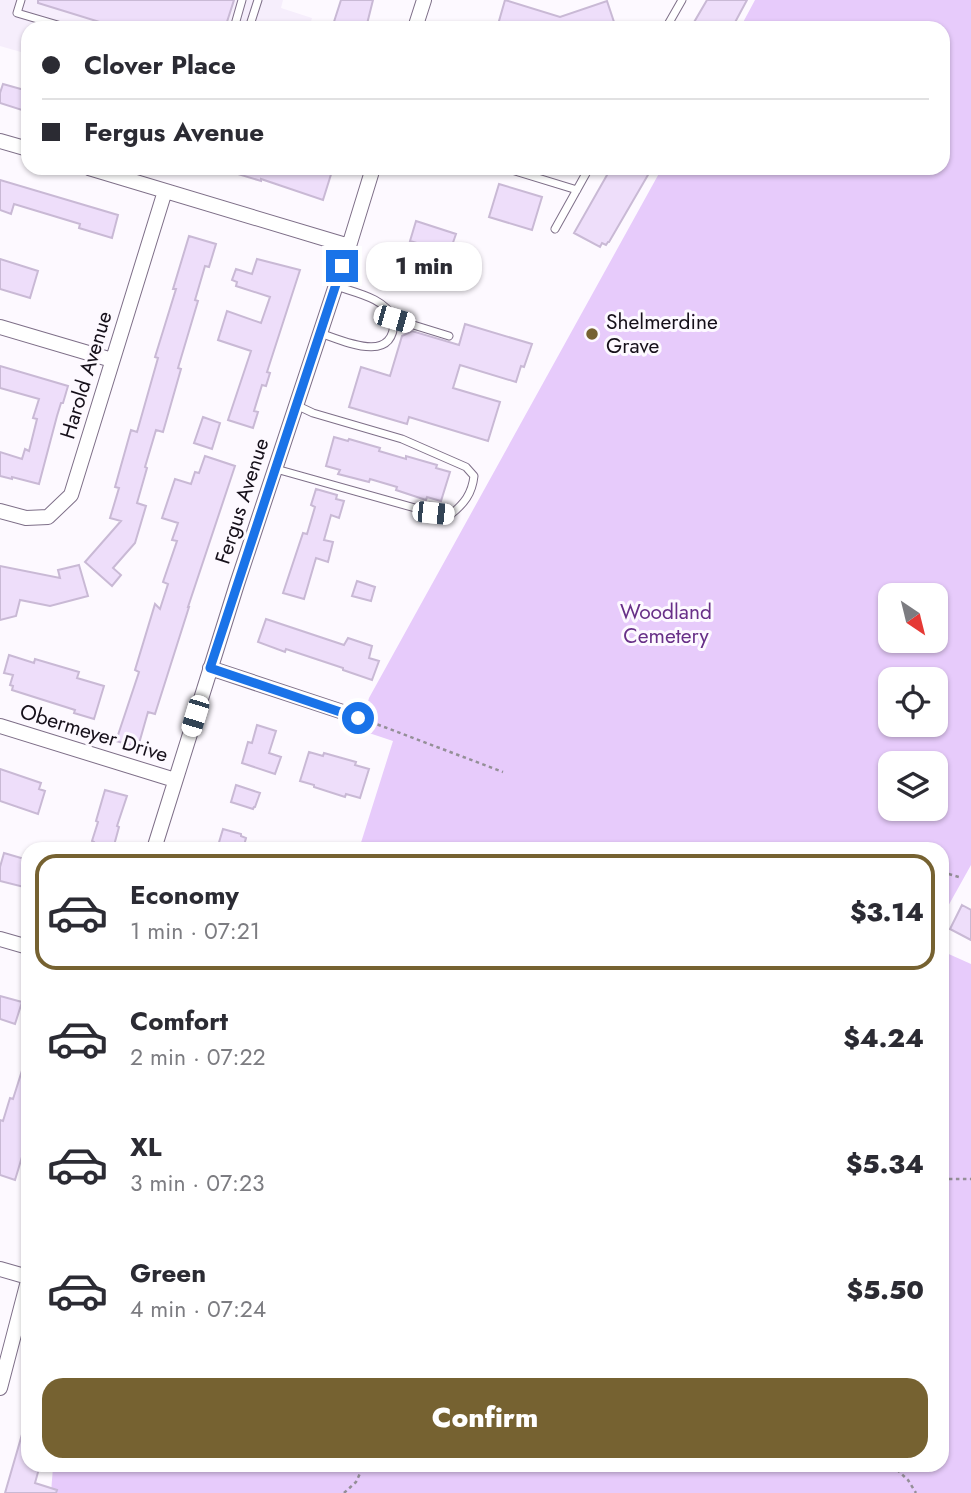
<!DOCTYPE html>
<meta charset="utf-8">
<style>
body{margin:0;font-family:Jost,sans-serif;background:#f2f2f3;color:#2b2b33;height:100vh;display:flex;flex-direction:column;font-size:26px;white-space:nowrap}
*{box-sizing:border-box;margin:0}
p{font-size:23px;color:#7c7c81}
.icon{flex:none;width:38px;height:38px;fill:none;stroke:currentColor;stroke-width:2;stroke-linecap:round;stroke-linejoin:round}
.map{position:relative;flex:1;overflow:hidden}
.drawer{position:absolute;left:21px;top:842px;width:928px;height:630px;display:flex;flex-direction:column;background:#fff;border-radius:21px;box-shadow:0 2px 5px #0004}
.drawer>*{flex:none}
.banner{position:absolute;left:21px;top:21px;width:929px;height:154px;border-radius:21px;box-shadow:0 2px 5px #0004;display:grid;align-content:center;height:154px;padding:0 21px;background:#fff}
.needle{width:46px;rotate:145deg}
.controls{position:absolute;left:878px;top:583px;display:grid;gap:14px}
.controls a{display:grid;place-items:center;width:70px;height:70px;border-radius:14px;background:#fff;box-shadow:0 2px 5px #0004;font-size:35px}
.end{position:absolute;width:32px;height:32px;margin:-16px;border:9px solid #1a73e8;background:#fff;box-shadow:0 0 0 4px #fff}
.from{border-radius:50%}
.bubble{position:absolute;height:49px;border-radius:21px;background:#fff;box-shadow:0 2px 5px #0004;font-size:23px;font-weight:800;line-height:49px;text-align:center}
.car{position:absolute;width:21px;height:42px;margin:-21px -10px;border-radius:9px;box-shadow:0 0 5px 2px #0007;background:linear-gradient(#fff 24%,#345 0 40%,#fff 0 76%,#345 0 86%,#fff 0)}
.banner b{display:flex;align-items:center;gap:24px;height:66px;font-size:26px}
.banner b+b{border-top:2px solid #e1e1e2}
.banner i{width:18px;height:18px;background:#2b2b33}
ul{padding:12px 0 0;list-style:none}
li{display:flex;align-items:center;gap:21px;height:116px;margin:0 14px 10px;padding:0 7px;border:4px solid transparent;border-radius:21px}
li div{flex:1}
li b{display:block;font-size:26px}
li em{font-style:normal;font-weight:800}
li.current{border-color:#766231}
li>.icon{width:63px;height:63px;stroke-width:1.5}
.action{display:flex;gap:14px;margin-top:auto;padding:14px 21px}
.action a{flex:1;height:80px;border-radius:21px;background:#766231;color:#fff;font-size:28px;font-weight:800;line-height:80px;text-align:center}
.map>svg:first-child{display:block}
</style>
<div class="map">
<svg width="971" height="1493" viewBox="0 0 971 1493">
<rect width="100%" height="100%" fill="#fdf9ff"/>
<!-- built -->
<path fill="#f6eefc" d="M0 0H283L281 8 312 18 309 28H28V54L0 46Z"/>
<!-- green -->
<path fill="#e7cbfb" fill-rule="evenodd" d="M755 0H971V865L942 917V849H359L393 741 360 730 369 698 662 168H943V28H740ZM891 595H936V640H891ZM891 679H936V724H891ZM891 763H936V808H891Z
M942 951 971 964V1493H51L53 1467 54 1465H942Z"/>
<!-- building -->
<path fill="#eedefa" stroke="#c9b9d5" stroke-width="2" d="M38 0H234L225 28H119L38 3Z
M341 0H373L366 28H332Z
M505 0 560 17 607 1 616 28H497Z
M707 0H747L732 28H700L693 24Z
M3 84 28 91V112L0 103V93Z
M228 168H289L299 171 300 168H333L323 200 261 179V181L228 171Z
M611 168H652L609 242H608L606 245 602 243 600 247 574 233Z
M0 180 118 215 112 238 79 228 80 224 14 204 11 214 0 210Z
M499 184 542 197 532 230 489 217Z
M416 221 456 234 448 257 459 260 454 276 424 266 430 247 410 241Z
M189 236 216 244 209 267 205 266 195 300 198 301 178 368 181 369 163 432 156 430 145 467 147 468 137 503 146 506 135 543 113 568 121 575 112 586 85 562 121 521 110 518 119 488 115 487 131 430 137 432 158 358 155 357 176 289H173Z
M0 259 38 271 30 298 0 289Z
M257 259 300 270 267 372 270 373 266 386 262 385 254 411 258 412 253 428 228 420 251 351 218 340 227 311 261 323 270 297 236 286 237 282 232 280 236 269 252 274Z
M404 265 424 271 419 288 398 282Z
M465 324 532 344 524 367 521 366 516 382 460 365 453 388 500 402 488 441 409 417 407 424 349 407 361 367 390 376 402 336 412 331 459 345Z
M0 366 68 386 63 403H61L57 416 39 484 12 477V479L0 476V452L22 459 25 449 29 451 37 419 33 418 39 399 0 388Z
M203 417 220 423 212 449 194 443Z
M334 437 348 441 349 439 380 448 379 451 406 459V456L437 465 436 468 450 472 441 501 427 497 426 500 396 490 397 487 370 479 369 482 338 474 340 470 326 466Z
M205 456 235 466 188 607H189L155 714 148 712 138 747 116 741 139 672 135 670 155 604 160 609 168 584 163 582 177 541 172 540 178 523 162 518 175 479 191 484 195 472 199 473Z
M316 489 337 495 336 499 344 501 339 518 331 515 324 540 333 542 328 562 316 558 304 599 283 593 303 533 307 534 315 507 311 505Z
M79 565 88 596 50 606 20 600 16 616 0 620V566L60 578 58 570Z
M357 581 375 587 371 601 352 596Z
M266 619 344 645 348 638 372 646 369 658 379 661 372 680 343 670V668L286 649 285 652 258 642Z
M9 655 34 663 35 659 79 672 77 678 104 686 94 719 74 713 75 710 12 690 13 686 10 685 13 675 4 673Z
M257 725 276 731 269 753 281 757 275 774 242 763 248 742 252 743Z
M309 752 323 756 324 753 356 762 355 765 369 769 360 798 346 794 345 797 314 787V785L300 781Z
M0 769 41 783 39 789 45 791 38 814 0 801Z
M236 785 260 793 255 807H254L253 809 231 802Z
M105 790 127 796 117 826 119 827 113 849H92L94 842 92 841 98 822 96 821Z
M223 829 241 834V836L246 838 243 849H217Z
M4 853 28 860V888L0 881V867Z
M962 905 971 910V940L950 929Z
M0 996 22 1002 15 1024 0 1019Z
M25 1061 28 1062V1137L15 1180 0 1175V1120L3 1121 10 1098 13 1099Z
M25 1424H28V1465H40L35 1483 57 1490 56 1493H5Z"/>
<g fill="none" stroke-linecap="round" stroke-linejoin="round">
<!-- lane casing -->
<g stroke="#7e6f88" stroke-width="9">
<path id="lane" d="M21 0 17 13 68 28
M234 28 242 0
M249 28 258 0
M666 28 682 0
M505 168 577 190
M555 229 589 168
M336 286C356 293 385 298 394 319
M320 333C346 342 395 365 394 319L449 336
M276 469 433 513 450 515C464 504 472 494 474 476L466 467 402 439 313 413 296 405"/>
</g>
<!-- street casing -->
<g stroke="#7e6f88" stroke-width="16">
<path id="street" d="M415 28 424 0
M0 141 28 149
M89 168 349 246
M0 327 112 360
M0 511 26 518 48 517 71 495 165 191
M210 668 358 717
M0 726 175 780
M154 849 237 584 349 246 373 168
M0 939 28 947
M0 1269 28 1277
M0 1388 28 1281"/>
</g>
<!-- path -->
<path stroke="#948f97" stroke-width="2.5" stroke-dasharray="3.5 3.5" stroke-linecap="butt" d="M371 722 503 772
M942 872 959 877
M942 1180 947 1179H971
M892 1465 908 1480 916 1493
M344 1493 356 1482 364 1465"/>
<!-- lane -->
<use href="#lane" stroke="#fff" stroke-width="7"/>
<!-- street -->
<use href="#street" stroke="#fff" stroke-width="14"/>
</g>
<g fill="none" stroke-linecap="round" stroke-linejoin="round">
<!-- route -->
<path stroke="#1a73e8" stroke-width="9" d="M342 266 210 668 358 718"/>
</g>
<!-- markers -->
<circle fill="#766231" stroke="#fdf9ff" stroke-width="2.5" cx="592" cy="334" r="7"/>
<g text-anchor="middle" stroke-width="6" stroke-linejoin="round" paint-order="stroke">
<!-- poi labels -->
<g font-size="21" fill="#16101a" stroke="#fdf9ff" text-anchor="start">
<text x="606" y="329">Shelmerdine<tspan x="606" dy="24">Grave</tspan></text>
</g>
<!-- street labels -->
<g font-size="21" fill="#16101a" stroke="#fdf9ff">
<text transform="translate(86 375) rotate(-73)" y="7">Harold Avenue</text>
<text transform="translate(242 501) rotate(-72)" y="7">Fergus Avenue</text>
<text transform="translate(94 733) rotate(17)" y="7">Obermeyer Drive</text>
</g>
<!-- park labels -->
<g font-size="21" fill="#683088" stroke="#fdf9ff">
<text x="666" y="619">Woodland<tspan x="666" dy="24">Cemetery</tspan></text>
</g>
</g>
</svg>
<div class="controls">
<a><svg class="needle" viewBox="-14 -14 28 28"><path d="M0-13l5 13h-10z" fill="#e53935"/><path d="M0 13l5-13h-10z" fill="#7c7c81"/></svg></a>
<a><svg class="icon" aria-label="locate" viewBox="0 0 24 24"><circle cx="12" cy="12" r="6"/><path d="M12 2v4M12 18v4M2 12h4M18 12h4"/></svg></a>
<a><svg class="icon" aria-label="layers" viewBox="0 0 24 24"><path d="M12 4l9 5-9 5-9-5zM3 14l9 5 9-5"/></svg></a>
</div>
<i class="end from" style="left:358px;top:718px"></i>
<i class="end" style="left:342px;top:266px"></i>
<div class="bubble" style="left:366px;top:242px;width:116px">1 min</div>
<i class="car" style="left:394px;top:319px;rotate:106deg"></i>
<i class="car" style="left:433px;top:513px;rotate:96deg"></i>
<i class="car" style="left:195px;top:716px;rotate:197deg"></i>
<div class="banner">
<b><i class="from"></i>Clover Place</b>
<b><i></i>Fergus Avenue</b>
</div>
<section class="drawer">
<ul>
<li class="current"><svg class="icon" aria-label="car" viewBox="0 0 24 24"><path d="M5 17H2v-5l4-1 3-4h7l3 4 3 1v5h-3M9 17h6M6 11h13"/><circle cx="7" cy="17" r="2"/><circle cx="17" cy="17" r="2"/></svg><div><b>Economy</b><p>1 min · 07:21</p></div><em>$3.14</em></li>
<li><svg class="icon" aria-label="car" viewBox="0 0 24 24"><path d="M5 17H2v-5l4-1 3-4h7l3 4 3 1v5h-3M9 17h6M6 11h13"/><circle cx="7" cy="17" r="2"/><circle cx="17" cy="17" r="2"/></svg><div><b>Comfort</b><p>2 min · 07:22</p></div><em>$4.24</em></li>
<li><svg class="icon" aria-label="car" viewBox="0 0 24 24"><path d="M5 17H2v-5l4-1 3-4h7l3 4 3 1v5h-3M9 17h6M6 11h13"/><circle cx="7" cy="17" r="2"/><circle cx="17" cy="17" r="2"/></svg><div><b>XL</b><p>3 min · 07:23</p></div><em>$5.34</em></li>
<li><svg class="icon" aria-label="car" viewBox="0 0 24 24"><path d="M5 17H2v-5l4-1 3-4h7l3 4 3 1v5h-3M9 17h6M6 11h13"/><circle cx="7" cy="17" r="2"/><circle cx="17" cy="17" r="2"/></svg><div><b>Green</b><p>4 min · 07:24</p></div><em>$5.50</em></li>
</ul>
<div class="action"><a>Confirm</a></div>
</section>
</div>
